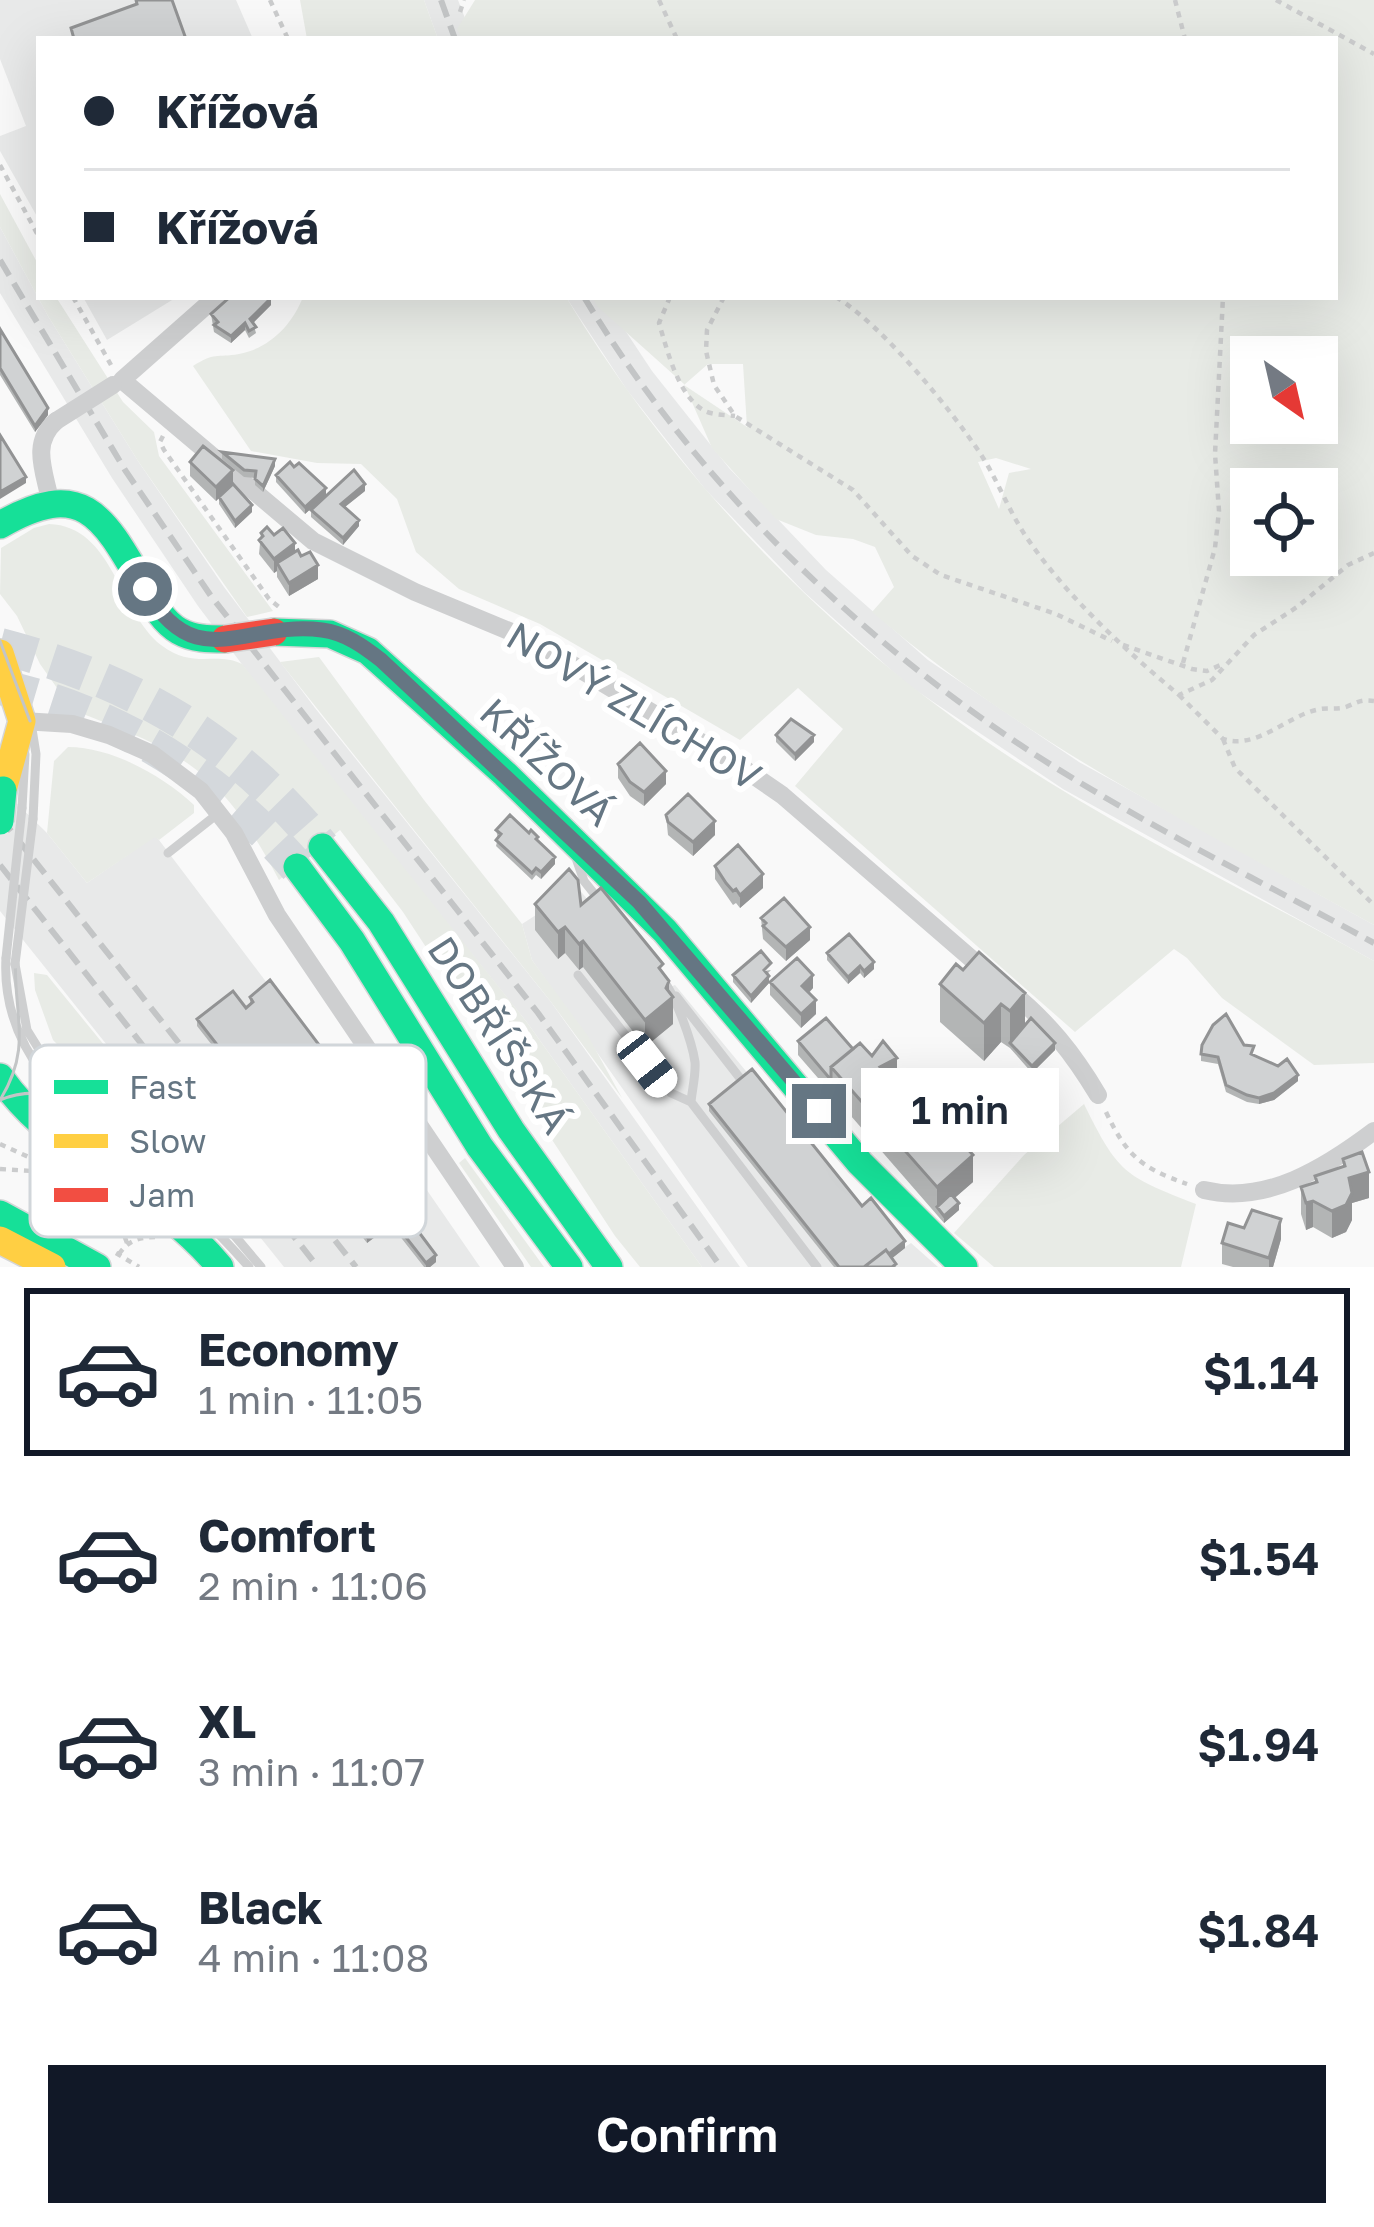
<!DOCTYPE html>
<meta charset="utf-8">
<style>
body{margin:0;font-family:"Golos Text",sans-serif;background:#f2f2f3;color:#1f2937;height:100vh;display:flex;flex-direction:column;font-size:45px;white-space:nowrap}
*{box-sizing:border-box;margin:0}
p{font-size:39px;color:#747a83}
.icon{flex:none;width:66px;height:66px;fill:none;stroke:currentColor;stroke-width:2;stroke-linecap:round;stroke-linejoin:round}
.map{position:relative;height:1267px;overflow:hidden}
.sheet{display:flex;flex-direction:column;background:#fff;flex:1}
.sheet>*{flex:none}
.top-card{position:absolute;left:36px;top:36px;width:1302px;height:264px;border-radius:0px;box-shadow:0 12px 48px #0002;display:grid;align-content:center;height:264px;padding:0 48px;background:#fff}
.needle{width:78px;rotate:146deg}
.fabs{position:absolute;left:1230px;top:336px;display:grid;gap:24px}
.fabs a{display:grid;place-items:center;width:108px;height:108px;border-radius:0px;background:#fff;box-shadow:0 12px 48px #0002;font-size:60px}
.end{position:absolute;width:54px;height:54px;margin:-27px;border:15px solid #657683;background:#fff;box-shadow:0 0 0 6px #fff}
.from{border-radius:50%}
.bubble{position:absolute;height:84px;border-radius:0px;background:#fff;box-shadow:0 12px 48px #0002;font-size:39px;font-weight:600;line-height:84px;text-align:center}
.car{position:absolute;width:36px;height:72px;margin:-36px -18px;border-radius:15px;box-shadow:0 0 9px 3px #0007;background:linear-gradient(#fff 24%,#345 0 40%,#fff 0 76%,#345 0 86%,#fff 0)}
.top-card b{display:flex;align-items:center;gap:42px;height:114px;font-size:45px}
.top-card b+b{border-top:3px solid #e0e1e3}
.top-card i{width:30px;height:30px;background:#1f2937}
ul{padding:21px 0 0;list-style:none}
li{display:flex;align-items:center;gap:36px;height:168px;margin:0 24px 18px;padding:0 24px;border:6px solid transparent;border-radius:0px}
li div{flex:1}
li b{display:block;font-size:45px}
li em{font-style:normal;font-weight:600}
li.current{border-color:#111827}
li>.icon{width:108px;height:108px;stroke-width:1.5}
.cta{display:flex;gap:24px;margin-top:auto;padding:24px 48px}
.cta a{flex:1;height:138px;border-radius:0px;background:#111827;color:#fff;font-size:48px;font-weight:600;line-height:138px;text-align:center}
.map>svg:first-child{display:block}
</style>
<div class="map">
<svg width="1374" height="1267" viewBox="0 0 1374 1267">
<rect width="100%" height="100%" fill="#f9f9f9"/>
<!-- built -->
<path fill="#e8e9e9" d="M0 0H236L253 39H39V220L0 151V136L26 126 0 59Z
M424 0H458L473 39H438Z
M0 227 48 316 138 461 224 587 315 708 551 1002 740 1267H702L526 1021 290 728 198 606 112 478 0 293Z
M83 297H177L107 340Z
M566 297H603L652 371 729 468 826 570 928 660 1079 762 1374 925V961L1063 789 908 685 804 592 705 489 627 390Z
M0 787 47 833 87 883 155 836 159 840 270 987 241 1086 367 1243 391 1225 424 1267H284L0 911Z
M578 888 663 990 675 985 862 1212 905 1247 911 1243 938 1267H748L532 960 522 924Z
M373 1116 413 1170 480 1267H430L436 1261 344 1139Z"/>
<!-- green -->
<path fill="#e8ebe6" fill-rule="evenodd" d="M300 0H424L438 39H307Z
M475 0H1374V925C1200 829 1024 742 872 612L894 587 875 547 853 539 816 535 776 519 712 448 684 384 598 307 592 297H1335V39H462L457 29ZM1251 357H1317V423H1251ZM708 364H743L747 427 684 385ZM996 458 1031 469 1009 473 999 509 978 462ZM1251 489H1317V555H1251Z
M0 194 39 266V297H56L123 402 154 432 159 456 273 611 247 617 138 461 48 316 0 227Z
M303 297H566C675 478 827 634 1002 752 1120 831 1250 892 1374 961V1063L1314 1065 1222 998 1187 958 1174 949 1075 1032 795 786 843 729 798 688 740 740 540 624 459 589 416 552 397 499 361 464 317 463 251 451 193 366C215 352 216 358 239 354 270 348 292 325 303 297Z
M49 524C113 526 118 611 161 645 194 670 215 651 242 664L526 1021 702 1267H640L615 1236 403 912 340 830 279 880C218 764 180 751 62 706V695L40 664 17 616 0 594 1 548 34 528Z
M319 657 424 800 522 924 532 960 588 1036 622 1098 551 1002 280 662Z
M68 747C112 747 163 776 194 805V813L159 840 155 837 87 883 47 833 54 761Z
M34 973 47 975 264 1241 194 1171 128 1117 53 1040 35 990Z
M1084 1104C1118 1173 1124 1176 1196 1204L1181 1267H994L954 1233 1024 1155Z
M465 1158 544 1267H531L459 1163Z"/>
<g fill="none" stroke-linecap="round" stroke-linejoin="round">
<!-- highway-tunnel -->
<path stroke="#d4d8dc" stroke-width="36" stroke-dasharray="36 18" stroke-linecap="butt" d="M0 646C134 681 234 739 322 847
M0 687C119 714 216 775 297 867"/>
<!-- fast casing -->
<g stroke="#d5d6d7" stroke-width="30">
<path id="fast" d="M0 525C83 477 103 516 144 587 153 603 162 621 179 631 193 639 209 639 225 639
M274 632 330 634 368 651 505 774 665 931 860 1163 964 1267
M322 847 381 922 511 1130 609 1267
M297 867 352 941 480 1147 569 1267
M0 1077C59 1161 155 1187 220 1267
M0 1214 97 1267"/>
</g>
<!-- slow casing -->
<g stroke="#d5d6d7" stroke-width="30">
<path id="slow" d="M0 653 22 721 3 790
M0 1240 52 1267"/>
</g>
<!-- path -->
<path stroke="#cbcccd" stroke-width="4.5" stroke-dasharray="6 6" stroke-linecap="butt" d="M270 0 288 39
M659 0 677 39
M1175 0 1185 39
M1276 0 1374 54
M460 12 464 0
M0 165 39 237
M73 297 111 365
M670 297 659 323C667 349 678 397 705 411 713 415 726 415 735 416
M724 297 707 330 706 351 714 385 735 416 853 490 912 556 941 575 1056 614 1112 641
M836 297C882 325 949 407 980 453 997 479 1008 509 1025 535 1065 595 1124 649 1179 695L1212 680 1254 635 1297 607 1348 565 1374 553
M163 436 160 442 164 450 269 599 279 607
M1123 645 1192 669 1207 671 1225 663
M1183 663 1215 548 1219 511 1215 454 1223 297
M1179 695 1223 739C1256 750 1286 717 1316 710 1326 707 1336 710 1346 707 1358 702 1361 699 1374 701
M1223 739 1235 768 1374 905
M1106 1112C1127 1156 1141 1168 1187 1184
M0 1144 55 1169
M0 1169 32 1171 39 1163
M90 1190 108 1222 124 1235 127 1243
M116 1253 139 1267
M119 1254C130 1238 142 1237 160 1237"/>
<!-- lane -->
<path stroke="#cecfd0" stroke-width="9" d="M31 723 36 754 33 819
M22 808 25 754
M168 853 220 812
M580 853 577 861 584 881 600 901
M6 958C0 1063 85 1119 156 1177 190 1204 220 1234 249 1267
M15 964 27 1030 58 1080 218 1216 261 1267
M578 975 671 1093 691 1102
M663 980C675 995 692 1041 695 1062 696 1075 692 1090 691 1102L817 1267
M676 996 743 1082"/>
<!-- street -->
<path stroke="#cecfd0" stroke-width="18" d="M216 297 122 380 313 541 415 592 533 641 734 762 782 795 989 974
M50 500C44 470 31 443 56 421
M22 721 72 724 109 735 152 754 201 791 234 833 277 915 515 1267
M1010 991C1048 1022 1073 1053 1098 1095
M1204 1190C1266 1205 1325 1168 1374 1131"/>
<!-- fast -->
<use href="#fast" stroke="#16e098" stroke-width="27"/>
<!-- slow -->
<use href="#slow" stroke="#ffcf43" stroke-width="27"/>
<!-- tram -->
<path stroke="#c3c5c6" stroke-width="3" d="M0 641 30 721
M0 1100C35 1044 11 1010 16 952 19 907 28 863 33 819
M0 1100C38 1084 70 1098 103 1119"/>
<!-- rail -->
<path stroke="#c3c5c6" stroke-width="6" stroke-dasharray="18 9" stroke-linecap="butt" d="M441 0 455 39
M0 260 125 470 211 596 538 1013 721 1267
M584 297C690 473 841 623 1010 738 1125 816 1252 876 1374 943
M0 817 356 1267
M0 865 318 1267"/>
<!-- fast-bridge casing -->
<g stroke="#d5d6d7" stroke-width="30" stroke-linecap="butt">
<path id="fast-bridge" d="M0 821 3 790"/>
</g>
<!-- jam-bridge casing -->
<g stroke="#d5d6d7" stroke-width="30" stroke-linecap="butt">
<path id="jam-bridge" d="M225 639 274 632"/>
</g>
<!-- lane-bridge -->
<path stroke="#cecfd0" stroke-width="9" d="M6 958 22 808
M15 964 33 819"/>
<!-- street-bridge -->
<path stroke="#cecfd0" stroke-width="18" d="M56 421 113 385"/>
<!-- fast-bridge -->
<use href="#fast-bridge" stroke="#16e098" stroke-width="27"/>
<!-- jam-bridge -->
<use href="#jam-bridge" stroke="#f24e42" stroke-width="27"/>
</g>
<!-- wall -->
<path fill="#b3b5b5" d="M271 305 253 323 256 333 249 338 245 330 231 343 214 332 211 314Z
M0 329 48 415 35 432 0 375Z
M222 452 275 466 263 492 255 485V478L244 477 222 459Z
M190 462 233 484 252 512 235 528 219 504V498L216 501 190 476Z
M276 475 326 495 305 514 276 482Z
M365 491 345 507 359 526 343 545 311 517V510Z
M261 533 274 535 295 552 318 579 289 596 277 577V571L274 573 259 554Z
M776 735 814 742 795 761 776 742Z
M618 764 666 784 644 806 630 796 618 778Z
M666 815 715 835 693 856 668 835Z
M496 830 555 864 541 879 536 875 532 880 496 846 498 838Z
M715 866 763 888 740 908 736 903 733 905 715 879Z
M535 904 581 905 663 974 669 992 673 1024 645 1047 583 967 579 970 565 953 558 959 535 930Z
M761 918 810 940 786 961 763 939Z
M979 952 1025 1025 1055 1050 1032 1073 1010 1048 1001 1042 984 1061 940 1022V984L963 970Z
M827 953 874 969 864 978 860 973 848 984 827 960Z
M771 970 767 974 769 983 751 1003 733 982V975Z
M770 982 813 988 809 993 816 1014 801 1028 770 995Z
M250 997 369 1118 347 1136 436 1262 430 1267H424L391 1225 367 1243 197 1026V1019L246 1008 250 1005Z
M798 1041 853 1049 896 1085 910 1101 973 1182 954 1198 959 1210 944 1223 798 1055Z
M1244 1045 1253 1055 1298 1081 1274 1100 1259 1104 1247 1102 1226 1092 1218 1064 1201 1061V1054Z
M709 1104 862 1206 905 1248 892 1258 896 1267H834L709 1111Z
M1343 1159 1369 1198 1352 1203V1220L1346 1232 1332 1238 1313 1227 1306 1230 1301 1214V1187L1315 1183V1176L1343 1167Z
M1281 1239 1273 1267H1233L1222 1264V1243Z"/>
<!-- shaded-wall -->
<path fill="#929394" d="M271 298V305L250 326V319Z
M245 323V330L231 343V336Z
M48 408V415L35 432V426Z
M275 459V466L263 492V486Z
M233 470V484L216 501V487Z
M26 477V483L0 499V492Z
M365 484V491L341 510V504Z
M326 488V495L305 514V507Z
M252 505V512L235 528V521Z
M359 520V526L343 545V538Z
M295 543V556L277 563V571L274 573V559Z
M318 565V579L289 596V583Z
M814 735V742L795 761V754Z
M666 771V784L644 806V792Z
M715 821V835L693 856V842Z
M555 857V864L541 879V872Z
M763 874V888L740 908V895Z
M565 927V953L558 959V932Z
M810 927V940L786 961V947Z
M583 941V967L579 970V944Z
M874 962V969L864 978V971Z
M860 966V973L848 984V977Z
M813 975V988L802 999V986Z
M769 976V983L751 1003V996Z
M669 981V1001L673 997V1024L645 1047V1020Z
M1025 993V1031L1010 1044V1011Z
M816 1000V1014L801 1028V1014Z
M1001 1004V1042L984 1061V1023Z
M1055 1043V1050L1032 1073V1066Z
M897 1058V1085L880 1067Z
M1298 1075V1081L1274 1100 1259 1104V1098Z
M369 1111V1118L344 1139V1132Z
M973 1155V1182L940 1211 937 1207V1187Z
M1369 1172V1198L1352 1203V1220L1346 1232 1332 1238V1211L1349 1178Z
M1313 1201V1227L1306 1230V1203Z
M959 1203V1210L944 1223V1216Z
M391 1218V1225L367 1243V1237Z
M1281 1219V1239L1273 1267H1269V1258Z
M905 1241V1248L881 1267H873Z
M436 1255V1262L430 1267H426V1263Z"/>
<!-- building -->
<path fill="#d0d2d3" stroke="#929394" stroke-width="3" d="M136 0H172L186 39H74L71 28 137 4Z
M230 297H270L271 298 250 319 256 327 249 331 245 323 231 336 214 325 218 322 211 314Z
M0 329 48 408 35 426 0 368Z
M0 435 26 477 0 492Z
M203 446 233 470 216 487 190 462Z
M222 452 275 459 263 486 255 479 256 471 244 470Z
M290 462 294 467 299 463 326 488 305 507 276 475Z
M354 470 365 484 341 504 359 520 343 538 311 510Z
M233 484 252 505 235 521 219 497Z
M267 527 274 535 283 528 295 543 274 559 259 540 263 536 261 533Z
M298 550 301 556 310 552 318 565 289 583 277 563Z
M791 719 814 735 795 754 776 735Z
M640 743 666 771 644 792 630 782 618 764Z
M688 794 715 821 693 842 668 822 666 815Z
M510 815 529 833 531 830 538 837 536 839 555 857 541 872 536 868 532 873 496 840 501 834 496 830Z
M738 845 763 874 740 895 736 889 733 891 726 883 715 866Z
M569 869 578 880 581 905 601 888 663 964 659 968 669 981 666 988 673 997 645 1020 583 941 579 944 565 927 558 932 535 904Z
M784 898 810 927 786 947 763 926 766 923 761 918Z
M849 934 874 962 864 971 860 966 848 977 827 953Z
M761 951 771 963 764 970 769 976 751 996 733 975Z
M979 952 1025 993 1010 1011 1001 1004 984 1023 940 984 956 964 963 970Z
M797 958 813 975 802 986 816 1000 801 1014 770 982Z
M270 980 369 1111 344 1132 436 1255 426 1263 391 1218 367 1237 197 1019 233 991 246 1008 253 1002 250 997Z
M1226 1014 1244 1045 1254 1046 1251 1054 1278 1066 1287 1059 1298 1075 1274 1093 1259 1098 1247 1095 1226 1085 1218 1057 1201 1054 1202 1045 1213 1025Z
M826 1018 853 1049 831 1067V1080L798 1041Z
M1031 1018 1055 1043 1032 1066 1010 1043Z
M883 1041 897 1058 880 1067 910 1101 915 1097 920 1102 922 1099 973 1155 937 1187 831 1067 860 1043 872 1056Z
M752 1069 862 1206 871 1198 905 1241 889 1254 886 1250 864 1267H839L709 1104Z
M1362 1152 1369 1172 1349 1178 1352 1193 1346 1205 1332 1211 1313 1201 1306 1203 1301 1187 1317 1182 1315 1176 1345 1166 1343 1159Z
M951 1194 959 1203 944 1216 937 1207Z
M1252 1210 1281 1219 1269 1258 1222 1243 1228 1223 1244 1228Z
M886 1250 896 1264 892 1267H864Z"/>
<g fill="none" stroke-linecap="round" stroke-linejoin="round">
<!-- route -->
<path stroke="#657683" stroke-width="15" d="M145 589C196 678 245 620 322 630 345 633 363 646 381 660L639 902 819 1111"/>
</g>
<g text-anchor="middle" stroke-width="12" stroke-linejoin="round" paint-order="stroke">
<!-- street labels -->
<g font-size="39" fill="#657683" stroke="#fff">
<text transform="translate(634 706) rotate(31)" y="14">NOVÝ ZLÍCHOV</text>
<text transform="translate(547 762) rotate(43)" y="14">KŘÍŽOVÁ</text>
<text transform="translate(499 1035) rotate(57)" y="14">DOBŘÍŠSKÁ</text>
</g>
</g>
<!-- legend -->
<rect x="30" y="1045" width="396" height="192" rx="18" fill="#fff" stroke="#d1d6da" stroke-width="3"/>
<rect x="54" y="1080" width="54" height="14" fill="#16e098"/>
<rect x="54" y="1134" width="54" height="14" fill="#ffcf43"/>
<rect x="54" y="1188" width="54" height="14" fill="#f24e42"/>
<g font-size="33" fill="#657683">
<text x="129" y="1099">Fast</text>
<text x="129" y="1153">Slow</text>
<text x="129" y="1207">Jam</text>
</g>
</svg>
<div class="fabs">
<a><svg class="needle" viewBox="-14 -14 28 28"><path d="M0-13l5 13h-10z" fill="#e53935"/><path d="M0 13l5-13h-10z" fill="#747a83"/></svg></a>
<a><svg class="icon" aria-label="locate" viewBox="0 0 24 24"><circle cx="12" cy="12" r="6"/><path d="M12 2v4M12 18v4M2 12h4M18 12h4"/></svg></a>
</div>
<i class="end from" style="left:145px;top:589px"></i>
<i class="end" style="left:819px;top:1111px"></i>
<div class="bubble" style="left:861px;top:1068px;width:198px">1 min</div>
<i class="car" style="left:647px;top:1064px;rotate:142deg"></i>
<div class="top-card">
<b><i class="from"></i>Křížová</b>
<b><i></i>Křížová</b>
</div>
</div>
<section class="sheet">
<ul>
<li class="current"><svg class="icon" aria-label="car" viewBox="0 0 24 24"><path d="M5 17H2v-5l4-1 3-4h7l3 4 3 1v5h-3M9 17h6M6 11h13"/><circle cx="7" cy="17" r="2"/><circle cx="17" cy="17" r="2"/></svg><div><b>Economy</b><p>1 min · 11:05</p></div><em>$1.14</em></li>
<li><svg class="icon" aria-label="car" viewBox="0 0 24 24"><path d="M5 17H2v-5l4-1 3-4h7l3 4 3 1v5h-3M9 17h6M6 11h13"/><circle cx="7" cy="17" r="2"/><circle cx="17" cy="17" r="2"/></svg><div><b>Comfort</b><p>2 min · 11:06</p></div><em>$1.54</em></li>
<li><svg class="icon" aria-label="car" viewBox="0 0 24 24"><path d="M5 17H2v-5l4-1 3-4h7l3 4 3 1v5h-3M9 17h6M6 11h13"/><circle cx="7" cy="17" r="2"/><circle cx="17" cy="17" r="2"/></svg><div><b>XL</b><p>3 min · 11:07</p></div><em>$1.94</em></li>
<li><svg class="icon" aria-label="car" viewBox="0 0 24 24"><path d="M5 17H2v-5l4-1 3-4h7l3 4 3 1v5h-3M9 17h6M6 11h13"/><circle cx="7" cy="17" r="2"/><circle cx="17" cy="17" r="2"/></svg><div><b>Black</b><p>4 min · 11:08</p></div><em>$1.84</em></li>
</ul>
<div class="cta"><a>Confirm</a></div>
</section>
